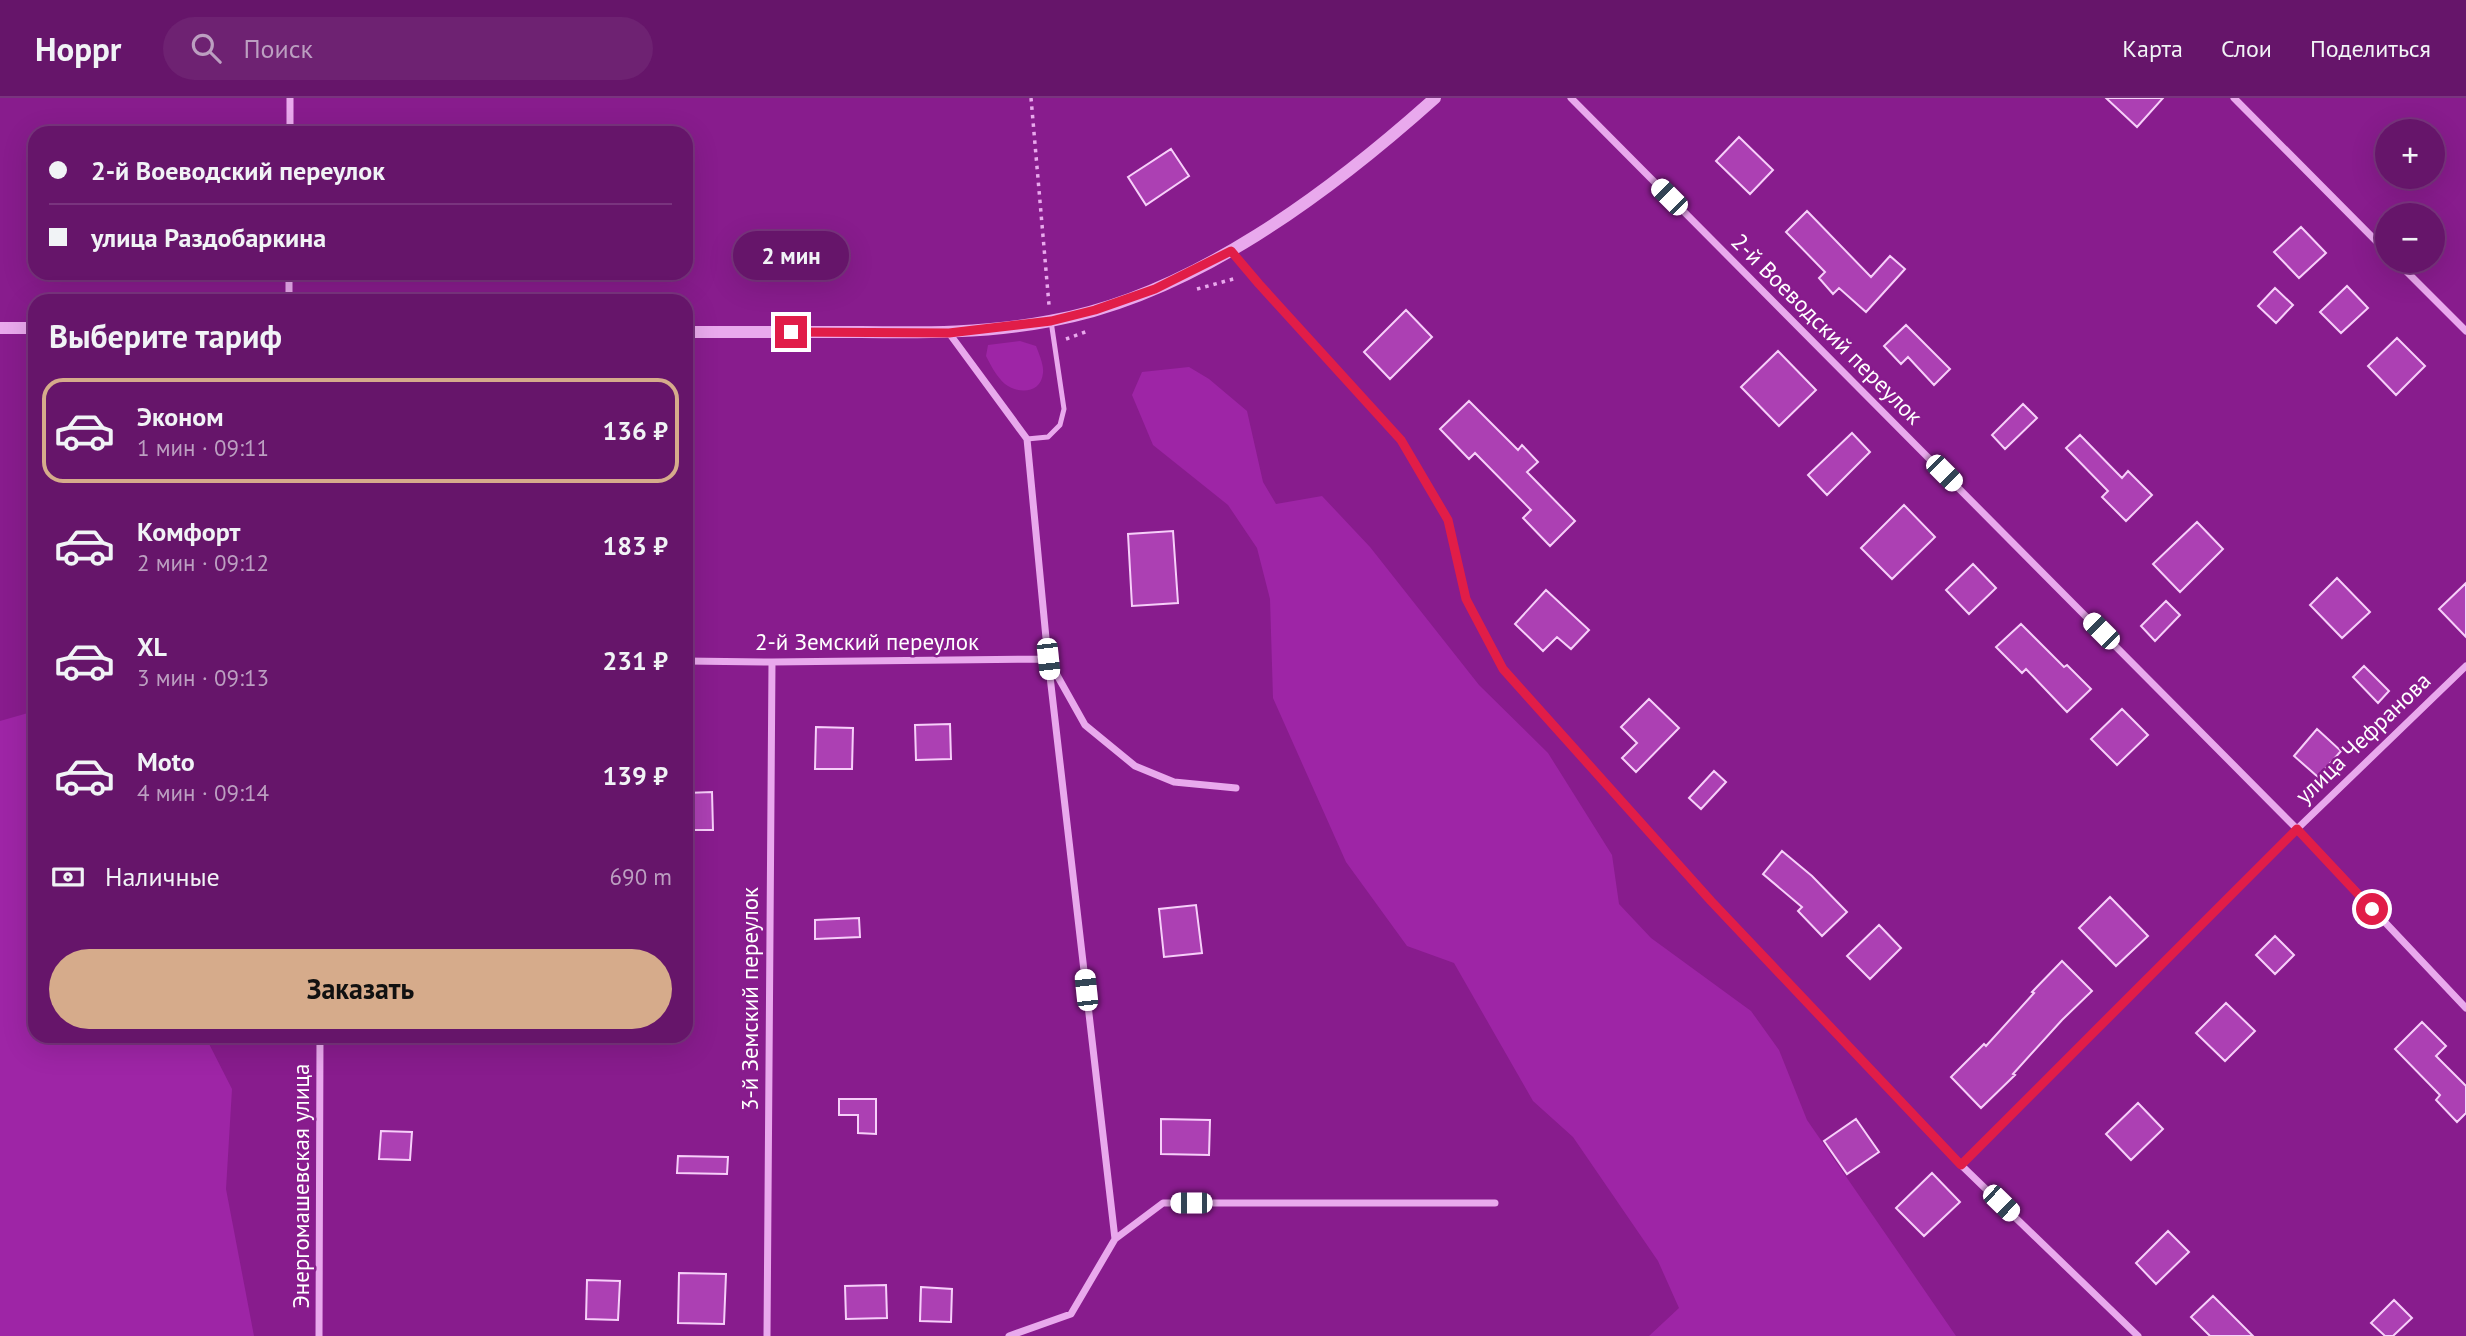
<!DOCTYPE html>
<html lang="ru">
<meta charset="utf-8">
<style>
body{margin:0;font-family:"PT Sans",sans-serif;background:#6e2272;color:#f1f3f6;height:100vh;display:flex;flex-direction:column;font-size:26px;white-space:nowrap}
*{box-sizing:border-box;margin:0}
p{font-size:23px;color:#bc9fc1}
.icon{flex:none;width:38px;height:38px;fill:none;stroke:currentColor;stroke-width:2;stroke-linecap:round;stroke-linejoin:round}
.map{position:relative;flex:1;overflow:hidden}
.sheet{position:absolute;left:28px;top:196px;width:665px;height:749px;display:flex;flex-direction:column;background:#66156a;border-radius:21px;box-shadow:0 7px 28px #0002,0 0 0 2px #79347e}
.sheet>*{flex:none}
.top-card{position:absolute;left:28px;top:28px;width:665px;height:154px;border-radius:21px;box-shadow:0 7px 28px #0002,0 0 0 2px #79347e;display:grid;align-content:center;height:154px;padding:0 21px;background:#66156a}
.buttons{position:absolute;left:2375px;top:21px;display:grid;gap:14px}
.buttons a{display:grid;place-items:center;width:70px;height:70px;border-radius:50%;background:#66156a;box-shadow:0 7px 28px #0002,0 0 0 2px #79347e;font-size:35px}
.end{position:absolute;width:32px;height:32px;margin:-16px;border:9px solid #e11d48;background:#fff;box-shadow:0 0 0 4px #fff}
.from{border-radius:50%}
.bubble{position:absolute;height:49px;border-radius:24px;background:#66156a;box-shadow:0 7px 28px #0002,0 0 0 2px #79347e;font-size:23px;font-weight:700;line-height:49px;text-align:center}
.car{position:absolute;width:21px;height:42px;margin:-21px -10px;border-radius:9px;box-shadow:0 0 5px 2px #0007;background:linear-gradient(#fff 24%,#345 0 40%,#fff 0 76%,#345 0 86%,#fff 0)}
.top-card b{display:flex;align-items:center;gap:24px;height:66px;font-size:26px}
.top-card b+b{border-top:2px solid #79347e}
.top-card i{width:18px;height:18px;background:#f1f3f6}
ul{padding:0;list-style:none}
li{display:flex;align-items:center;gap:21px;height:105px;margin:0 14px 10px;padding:0 7px;border:4px solid transparent;border-radius:21px}
li div{flex:1}
li b{display:block;font-size:26px}
li em{font-style:normal;font-weight:700}
li.active{border-color:#d6ab8b}
li>.icon{width:63px;height:63px;stroke-width:1.5}
h2{padding:0 21px;font-size:32px;line-height:84px}
.pay{display:flex;align-items:center;gap:18px;height:77px;padding:0 21px;font-size:26px}
.pay p{margin-inline-start:auto}
.button{display:flex;gap:14px;margin-top:auto;padding:14px 21px}
.button a{flex:1;height:80px;border-radius:42px;background:#d6ab8b;color:#111;font-size:28px;font-weight:700;line-height:80px;text-align:center}
header{display:flex;align-items:center;gap:42px;box-sizing:border-box;height:98px;padding:0 35px;background:#66156a;border-bottom:2px solid #79347e}
header strong{font-size:33px}
nav{display:flex;gap:38px;margin-inline-start:auto;font-size:24px}
.search{width:490px;height:63px;background:#6e2272;display:flex;align-items:center;gap:18px;box-sizing:border-box;padding:0 24px;border-radius:38px;color:#bc9fc1;font-size:26px}
.map>svg:first-child{display:block}
</style>
<header>
<strong>Hoppr</strong>
<div class="search"><svg class="icon" aria-label="search" viewBox="0 0 24 24"><circle cx="10" cy="10" r="6"/><path d="M15 15l6 6"/></svg>Поиск</div>
<nav><a>Карта</a><a>Слои</a><a>Поделиться</a></nav>
</header>
<div class="map">
<svg width="2466" height="1238" viewBox="0 0 2466 1238">
<rect width="100%" height="100%" fill="#881c8d"/>
<!-- green -->
<path fill="#9e25a6" d="M1020 243 1036 248C1039 256 1044 267 1043 275 1041 296 1018 296 1005 286 997 279 991 268 986 258L988 247Z
M1189 269 1209 281 1247 313 1263 384 1276 406 1322 398 1370 449 1479 587 1548 655 1612 757 1619 806 1651 840 1751 913 1779 952 1807 1022 1956 1238H1649L1679 1210 1658 1163 1573 1039 1533 1003 1454 865 1407 848 1346 764 1273 600 1270 501 1257 450 1228 407 1153 347 1132 297 1142 274Z
M28 615 35 618V938H205L232 991 226 1091 254 1238H0V623Z"/>
<!-- building -->
<path fill="#ac40b3" stroke="#f7cffa" stroke-width="2" d="M2106 0H2163L2137 29Z
M1739 39 1773 72 1750 96 1716 63Z
M1171 51 1189 78 1146 107 1128 79Z
M1807 113 1871 179 1890 158 1905 171 1866 214 1839 190 1833 196 1819 180 1825 174 1786 134Z
M2301 129 2326 155 2299 180 2274 154Z
M2347 188 2368 210 2341 235 2320 214Z
M2275 190 2293 207 2276 225 2258 208Z
M1406 212 1432 239 1390 281 1364 254Z
M1906 227 1950 271 1934 287 1908 259 1901 266 1884 248Z
M2397 240 2425 268 2396 297 2368 268Z
M1778 253 1816 292 1779 328 1741 289Z
M1469 303 1518 352 1522 347 1538 364 1527 374 1575 423 1550 448 1523 420 1531 412 1475 355 1469 361 1440 331Z
M2023 306 2037 320 2005 351 1992 337Z
M1852 335 1870 354 1827 397 1808 377Z
M2080 337 2122 380 2128 373 2152 397 2126 423 2102 399 2108 393 2066 350Z
M1904 407 1935 439 1892 481 1861 450Z
M2197 424 2223 451 2180 494 2153 466Z
M1173 433 1178 505 1132 508 1128 436Z
M1973 466 1996 490 1969 516 1946 492Z
M2337 480 2370 514 2342 540 2310 507Z
M2466 485V539L2439 511Z
M1546 492 1589 532 1571 551 1557 539 1543 553 1515 526Z
M2166 503 2180 517 2155 543 2141 528Z
M2021 526 2064 569 2067 567 2091 591 2067 614 2026 571 2022 575 1996 549Z
M2364 568 2389 593 2378 605 2353 579Z
M1649 601 1679 630 1636 674 1622 660 1637 645 1621 629Z
M2122 611 2148 637 2117 667 2091 641Z
M950 626 951 661 916 662 915 627Z
M816 629 853 630 852 671H815Z
M2317 631 2341 653 2318 679 2294 658Z
M1714 673 1726 684 1701 711 1689 700Z
M712 694 713 732H686V695Z
M1782 753 1812 778 1847 814 1822 838 1798 813 1802 809 1763 776Z
M2110 799 2148 838 2116 868 2079 830Z
M1196 807 1202 855 1164 859 1159 811Z
M859 820 860 839 815 841V822Z
M1879 827 1901 850 1870 881 1847 858Z
M2275 838 2294 857 2275 876 2256 857Z
M2062 863 2092 893 2062 922 2013 976 2015 977 1981 1010 1951 979 1984 946 1986 948 2034 895 2032 894Z
M2226 905 2255 933 2225 963 2196 935Z
M2422 924 2446 948 2436 958 2466 988V1015L2457 1024 2436 1002 2440 997 2395 951Z
M839 1001H876V1036L858 1035V1017H839Z
M2138 1005 2163 1031 2131 1062 2106 1036Z
M1161 1021 1210 1022 1209 1057 1161 1056Z
M1856 1021 1879 1054 1847 1076 1824 1043Z
M381 1033 412 1034 410 1062 379 1061Z
M678 1058 728 1059 727 1076 677 1075Z
M1932 1075 1960 1104 1924 1138 1896 1110Z
M2168 1133 2189 1154 2156 1186 2136 1165Z
M679 1175 726 1176 724 1226 678 1225Z
M587 1182 620 1183 618 1222 586 1221Z
M886 1187 887 1220 846 1221 845 1188Z
M921 1189 952 1191 951 1224 920 1223Z
M2213 1198 2253 1238H2210L2191 1219Z
M2394 1202 2412 1220 2393 1238H2385L2371 1225Z"/>
<g fill="none" stroke-linecap="round" stroke-linejoin="round">
<!-- path -->
<path stroke="#e9a9ed" stroke-width="3.5" stroke-dasharray="3.5 5" stroke-linecap="butt" d="M1031 0 1049 207
M1197 191 1237 180
M1066 241 1088 233"/>
<!-- service -->
<path stroke="#e9a9ed" stroke-width="5" d="M1027 341 1048 339 1060 327 1064 311 1051 223"/>
<!-- minor -->
<path stroke="#e9a9ed" stroke-width="7" d="M1571 0 2297 731 2466 910
M2234 0 2387 154
M290 35V0
M1231 153 1259 186 1401 342 1448 422 1466 501 1503 571 1711 803 1961 1067 2138 1238
M2396 163 2466 233
M289 175V203
M949 235 1027 341 1048 561 1115 1141 1071 1216 1009 1238
M686 563 772 564 1048 561 1085 627 1135 668 1174 684 1236 690
M1961 1067 2297 731 2466 568
M1115 1141 1163 1105H1495
M319 1238 320 938
M767 1238 772 564"/>
<!-- tertiary -->
<path stroke="#e9a9ed" stroke-width="12" d="M0 230H35
M686 234C744 234 802 234 861 234 924 235 988 235 1050 223 1192 198 1330 94 1435 0"/>
</g>
<g fill="none" stroke-linecap="round" stroke-linejoin="round">
<!-- route -->
<path stroke="#e11d48" stroke-width="9" d="M791 234 949 235 1051 223 1095 212 1155 191 1231 153 1259 186 1401 342 1448 422 1466 501 1503 571 1711 803 1961 1067 2297 731 2372 811"/>
</g>
<g text-anchor="middle" stroke-width="5" stroke-linejoin="round" paint-order="stroke">
<!-- street labels -->
<g font-size="23" fill="#fff" stroke="#881c8d">
<text transform="translate(1827 231) rotate(45)" y="8">2-й Воеводский переулок</text>
<text x="867" y="552">2-й Земский переулок</text>
<text transform="translate(2363 640) rotate(-44)" y="8">улица Чефранова</text>
<text transform="translate(750 901) rotate(-90)" y="8">3-й Земский переулок</text>
<text transform="translate(301 1088) rotate(-90)" y="8">Энергомашевская улица</text>
</g>
</g>
</svg>
<div class="buttons">
<a>+</a>
<a>−</a>
</div>
<i class="end from" style="left:2372px;top:811px"></i>
<i class="end" style="left:791px;top:234px"></i>
<div class="bubble" style="left:733px;top:133px;width:116px">2 мин</div>
<i class="car" style="left:1669px;top:99px;rotate:315deg"></i>
<i class="car" style="left:1944px;top:375px;rotate:135deg"></i>
<i class="car" style="left:2101px;top:533px;rotate:315deg"></i>
<i class="car" style="left:1048px;top:561px;rotate:174deg"></i>
<i class="car" style="left:1086px;top:892px;rotate:354deg"></i>
<i class="car" style="left:1191px;top:1105px;rotate:270deg"></i>
<i class="car" style="left:2001px;top:1105px;rotate:134deg"></i>
<div class="top-card">
<b><i class="from"></i>2-й Воеводский переулок</b>
<b><i></i>улица Раздобаркина</b>
</div>
<section class="sheet">
<h2>Выберите тариф</h2>
<ul>
<li class="active"><svg class="icon" aria-label="car" viewBox="0 0 24 24"><path d="M5 17H2v-5l4-1 3-4h7l3 4 3 1v5h-3M9 17h6M6 11h13"/><circle cx="7" cy="17" r="2"/><circle cx="17" cy="17" r="2"/></svg><div><b>Эконом</b><p>1 мин · 09:11</p></div><em>136 ₽</em></li>
<li><svg class="icon" aria-label="car" viewBox="0 0 24 24"><path d="M5 17H2v-5l4-1 3-4h7l3 4 3 1v5h-3M9 17h6M6 11h13"/><circle cx="7" cy="17" r="2"/><circle cx="17" cy="17" r="2"/></svg><div><b>Комфорт</b><p>2 мин · 09:12</p></div><em>183 ₽</em></li>
<li><svg class="icon" aria-label="car" viewBox="0 0 24 24"><path d="M5 17H2v-5l4-1 3-4h7l3 4 3 1v5h-3M9 17h6M6 11h13"/><circle cx="7" cy="17" r="2"/><circle cx="17" cy="17" r="2"/></svg><div><b>XL</b><p>3 мин · 09:13</p></div><em>231 ₽</em></li>
<li><svg class="icon" aria-label="car" viewBox="0 0 24 24"><path d="M5 17H2v-5l4-1 3-4h7l3 4 3 1v5h-3M9 17h6M6 11h13"/><circle cx="7" cy="17" r="2"/><circle cx="17" cy="17" r="2"/></svg><div><b>Moto</b><p>4 мин · 09:14</p></div><em>139 ₽</em></li>
</ul>
<div class="pay"><svg class="icon" aria-label="cash" viewBox="0 0 24 24"><path d="M3 7h18v10H3z"/><circle cx="12" cy="12" r="2"/></svg>Наличные<p>690 m</p></div>
<div class="button"><a>Заказать</a></div>
</section>
</div>
